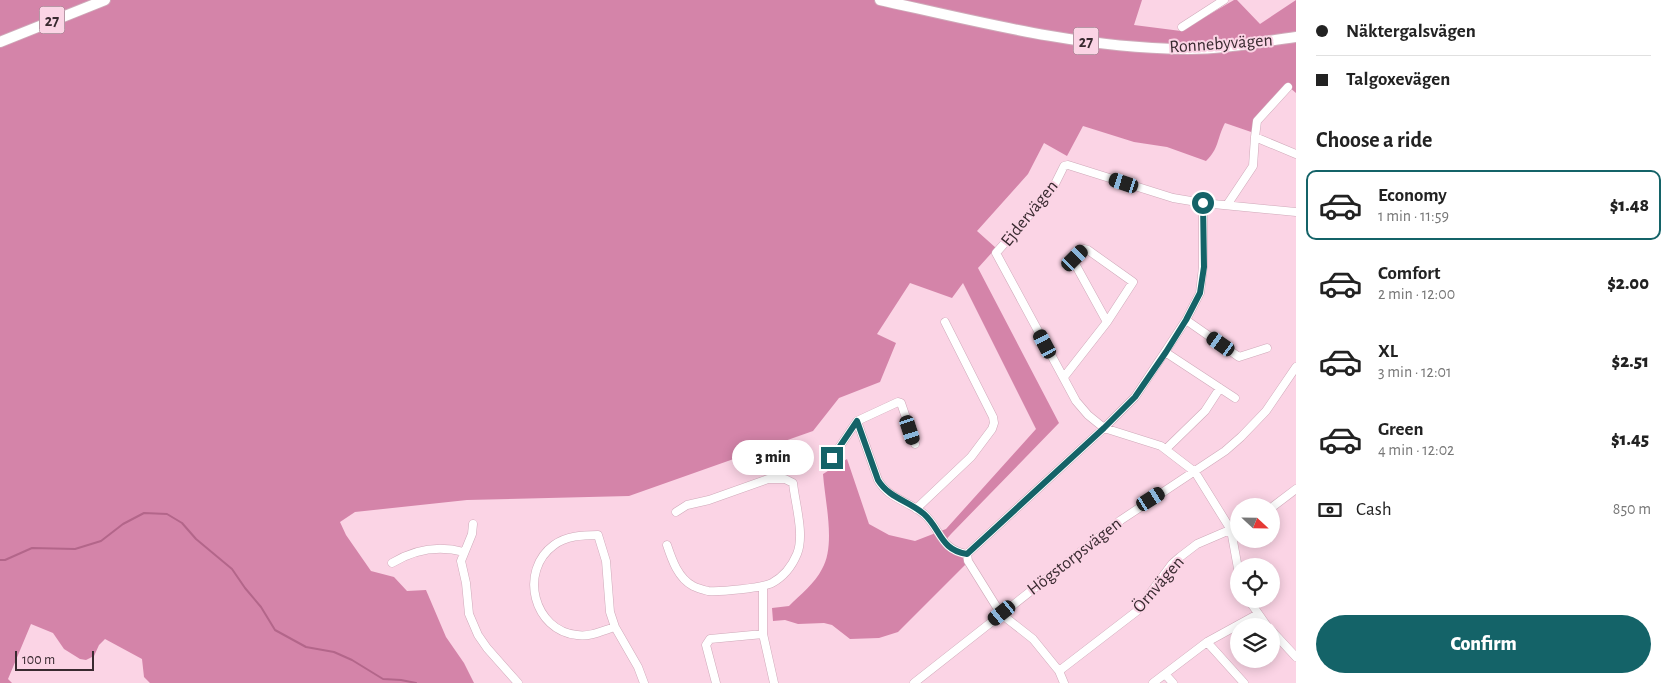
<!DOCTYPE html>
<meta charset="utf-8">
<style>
body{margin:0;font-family:"Alegreya Sans",sans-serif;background:#f6f6f6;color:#222;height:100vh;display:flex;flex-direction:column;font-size:19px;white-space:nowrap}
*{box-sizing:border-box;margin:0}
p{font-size:16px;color:#767676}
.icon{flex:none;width:28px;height:28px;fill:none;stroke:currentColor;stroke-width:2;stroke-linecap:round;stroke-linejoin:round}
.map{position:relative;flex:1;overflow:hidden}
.sheet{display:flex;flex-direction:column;background:#fff;width:375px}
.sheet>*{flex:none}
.hud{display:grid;align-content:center;height:110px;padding:0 20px;background:#fff}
.needle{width:32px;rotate:112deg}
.tools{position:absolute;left:1230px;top:498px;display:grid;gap:10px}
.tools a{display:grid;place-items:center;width:50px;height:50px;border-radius:50%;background:#fff;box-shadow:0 2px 12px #0003;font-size:25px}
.scale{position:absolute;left:15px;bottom:12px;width:79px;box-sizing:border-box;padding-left:5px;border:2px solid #392a30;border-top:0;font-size:14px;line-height:18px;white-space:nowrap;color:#392a30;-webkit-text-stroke:4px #fbd4e5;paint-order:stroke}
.end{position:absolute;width:22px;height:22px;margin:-11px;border:6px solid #146368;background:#fff;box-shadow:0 0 0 2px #fff}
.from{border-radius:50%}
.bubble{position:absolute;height:35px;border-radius:18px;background:#fff;box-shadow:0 2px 12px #0003;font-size:16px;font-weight:800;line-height:35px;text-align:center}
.car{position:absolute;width:15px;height:30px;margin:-15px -8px;border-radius:6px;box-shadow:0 0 4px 1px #0007;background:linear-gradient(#222 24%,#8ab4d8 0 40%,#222 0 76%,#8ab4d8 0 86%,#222 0)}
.hud b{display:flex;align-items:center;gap:18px;height:48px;font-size:19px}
.hud b+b{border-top:1px solid #e0e0e0}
.hud i{width:12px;height:12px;background:#222}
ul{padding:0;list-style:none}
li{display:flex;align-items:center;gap:15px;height:70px;margin:0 10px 8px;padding:0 10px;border:2px solid transparent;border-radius:10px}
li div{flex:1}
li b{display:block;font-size:19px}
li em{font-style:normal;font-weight:800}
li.current{border-color:#146368}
li>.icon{width:45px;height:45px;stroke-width:1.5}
h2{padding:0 20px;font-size:22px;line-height:60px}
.pay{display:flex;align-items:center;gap:12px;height:55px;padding:0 20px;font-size:19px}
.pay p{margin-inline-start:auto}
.cta{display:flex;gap:10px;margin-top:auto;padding:10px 20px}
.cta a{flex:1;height:58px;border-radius:30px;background:#146368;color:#fff;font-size:20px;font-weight:800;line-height:58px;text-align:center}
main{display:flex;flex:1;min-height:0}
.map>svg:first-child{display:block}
</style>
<main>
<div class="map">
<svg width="1296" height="683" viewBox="0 0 1296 683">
<rect width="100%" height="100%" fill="#fbd4e5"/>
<!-- forest -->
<path fill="#d484a9" d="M0 0H1142L1134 25 1181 31 1234 0H1237L1260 24 1296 0V93L1289 87 1257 121V134L1225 123C1217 138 1219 149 1206 161L1167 147 1134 142 1083 126 1067 156 1044 143 1028 174 977 231 996 248 978 268 1059 423 951 534 944 542 955 554 969 561 898 632 879 638 850 639 832 625 824 623 798 624 785 620 773 621 772 608 789 606C800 595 815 583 822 569 836 545 825 502 823 474L847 459 869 524 889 535 915 541 946 529 1036 429 963 283 952 298 910 283 877 334 896 343 880 382 839 398 813 431 629 496 467 500 355 512 340 522 346 535 371 571 394 577 407 591 426 590 446 637 464 663 474 683H150L144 677 142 659 105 639 99 645 94 656 86 660 80 659 64 649 53 633 31 624 8 679 12 683H0Z"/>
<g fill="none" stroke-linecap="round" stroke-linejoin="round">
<!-- stream -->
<path stroke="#b3668a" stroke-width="2" d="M0 560H5L32 548 75 549 101 541 123 524 144 513 167 514 182 523 196 539 232 569 245 588 261 607 275 630 306 647 334 652 352 660 383 679 401 680 416 683"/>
<!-- minor casing -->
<g stroke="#cfa9b9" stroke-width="9">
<path id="minor" d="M1182 27 1224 0
M1288 87 1257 121 1255 137 1296 154
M1227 205 1253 166 1255 137
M1186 320 1239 357 1267 348
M1165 352 1235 398
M1064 377 1107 322 1133 282 1088 250 1084 249 1074 262 1107 322
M915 444 901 403 898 402 857 421 878 480C889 499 908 501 924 514 941 529 940 550 967 554
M1166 449 1205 411 1220 388
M832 458 857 421
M1271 508 1296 489
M916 509 971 457 992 429 994 423 993 417 945 322
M473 524 472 534 461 561 466 583 469 614 478 635 487 648 518 683
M667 545C672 560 678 578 693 586 697 588 704 590 708 591 720 592 762 588 772 583 783 577 792 566 797 554 805 535 795 503 793 483L785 479H768L709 500 687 505 676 512
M392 563C415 549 438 545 464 552
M1239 574 1231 530 1195 472 1161 446 1104 428 1088 415 1076 401 996 253 1053 188 1064 166 1068 165 1173 198 1203 203 1296 212
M763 586V634L774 683
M1248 599 1267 626
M615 627C602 631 590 637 577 635 534 631 518 571 554 545 566 536 582 535 598 535L606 561 610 612 615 627 638 667 644 683
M1271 630 1296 657
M1207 642 1244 683
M1059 671 1137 611 1172 564 1180 557 1197 544 1239 526
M1165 674 1173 683
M716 683 706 645 710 639 763 634
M914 683 1121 520 1225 451 1241 437 1266 411 1296 367
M1064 683 1059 671 1033 639 1005 617 996 606 968 561 967 554 1104 428 1135 397 1165 352 1186 320 1200 293 1203 267V203
M1153 683 1207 642 1258 614"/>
</g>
<!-- major casing -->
<g stroke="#cfa9b9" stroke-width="12">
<path id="major" d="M880 0C979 22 1080 48 1183 49 1220 50 1259 42 1296 37
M0 42 105 0"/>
</g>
<!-- minor -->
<use href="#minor" stroke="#fff" stroke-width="8"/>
<!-- major -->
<use href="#major" stroke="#fff" stroke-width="10"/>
</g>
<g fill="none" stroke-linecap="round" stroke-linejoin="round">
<!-- route -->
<path stroke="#146368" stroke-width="6" d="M832 458 857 421 878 480C889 498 909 501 924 514 941 529 940 550 967 554L1104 428 1135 397 1166 352 1186 320 1200 293 1204 267 1203 203"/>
</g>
<g text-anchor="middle" stroke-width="4" stroke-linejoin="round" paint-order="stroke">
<!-- shield labels -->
<g fill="#fbd4e5" stroke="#735d66" stroke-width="1">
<rect x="39.5" y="6.5" width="25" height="27" rx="4"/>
<rect x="1073.5" y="27.5" width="25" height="27" rx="4"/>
</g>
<g font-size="16" font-weight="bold" fill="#392a30">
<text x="52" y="26">27</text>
<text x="1086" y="47">27</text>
</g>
<!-- street labels -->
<g font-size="18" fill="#392a30" stroke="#fbd4e5">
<text transform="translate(1221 43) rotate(-4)" y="6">Ronnebyvägen</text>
<text transform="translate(1029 213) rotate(-51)" y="6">Ejdervägen</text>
<text transform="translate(1074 556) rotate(-38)" y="6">Högstorpsvägen</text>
<text transform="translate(1158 584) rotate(-49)" y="6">Örnvägen</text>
</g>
</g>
</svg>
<div class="tools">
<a><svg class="needle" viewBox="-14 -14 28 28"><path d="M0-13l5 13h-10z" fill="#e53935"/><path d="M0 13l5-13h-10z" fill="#767676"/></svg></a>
<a><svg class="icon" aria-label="locate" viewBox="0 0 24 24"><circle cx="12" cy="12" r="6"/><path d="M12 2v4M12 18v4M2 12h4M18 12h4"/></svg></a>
<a><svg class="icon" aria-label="layers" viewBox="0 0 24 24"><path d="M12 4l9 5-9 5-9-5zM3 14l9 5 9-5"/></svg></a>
</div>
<div class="scale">100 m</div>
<i class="end from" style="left:1203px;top:203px"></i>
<i class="end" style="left:832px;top:458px"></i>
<div class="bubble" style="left:732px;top:440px;width:82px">3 min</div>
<i class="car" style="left:1124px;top:183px;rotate:288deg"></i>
<i class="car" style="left:1075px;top:258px;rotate:45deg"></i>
<i class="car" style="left:1045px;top:344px;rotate:332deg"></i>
<i class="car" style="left:1221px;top:344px;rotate:305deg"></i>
<i class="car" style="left:910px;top:430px;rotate:162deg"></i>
<i class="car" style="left:1151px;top:499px;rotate:58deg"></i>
<i class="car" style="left:1002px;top:613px;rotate:231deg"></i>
</div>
<section class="sheet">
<div class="hud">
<b><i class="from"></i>Näktergalsvägen</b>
<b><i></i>Talgoxevägen</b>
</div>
<h2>Choose a ride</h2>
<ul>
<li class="current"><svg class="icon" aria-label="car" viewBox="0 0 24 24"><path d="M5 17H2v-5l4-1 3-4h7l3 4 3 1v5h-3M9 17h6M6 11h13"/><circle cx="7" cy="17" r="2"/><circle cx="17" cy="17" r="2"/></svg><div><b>Economy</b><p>1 min · 11:59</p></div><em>$1.48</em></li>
<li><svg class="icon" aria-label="car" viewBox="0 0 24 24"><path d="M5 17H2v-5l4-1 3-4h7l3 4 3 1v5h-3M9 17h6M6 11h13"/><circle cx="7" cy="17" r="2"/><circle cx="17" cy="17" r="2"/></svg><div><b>Comfort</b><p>2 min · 12:00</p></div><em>$2.00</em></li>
<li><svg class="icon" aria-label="car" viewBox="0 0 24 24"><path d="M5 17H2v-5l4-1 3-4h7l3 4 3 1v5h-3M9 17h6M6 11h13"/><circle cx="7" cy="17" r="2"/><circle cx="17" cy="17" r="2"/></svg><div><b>XL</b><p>3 min · 12:01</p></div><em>$2.51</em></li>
<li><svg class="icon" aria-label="car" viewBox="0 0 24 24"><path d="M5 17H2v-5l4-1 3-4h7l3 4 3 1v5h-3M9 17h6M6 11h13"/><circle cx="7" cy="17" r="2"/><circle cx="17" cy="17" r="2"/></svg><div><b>Green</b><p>4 min · 12:02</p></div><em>$1.45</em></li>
</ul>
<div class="pay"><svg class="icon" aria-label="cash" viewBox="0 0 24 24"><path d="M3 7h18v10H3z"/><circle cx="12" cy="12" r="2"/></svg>Cash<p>850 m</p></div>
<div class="cta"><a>Confirm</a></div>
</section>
</main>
